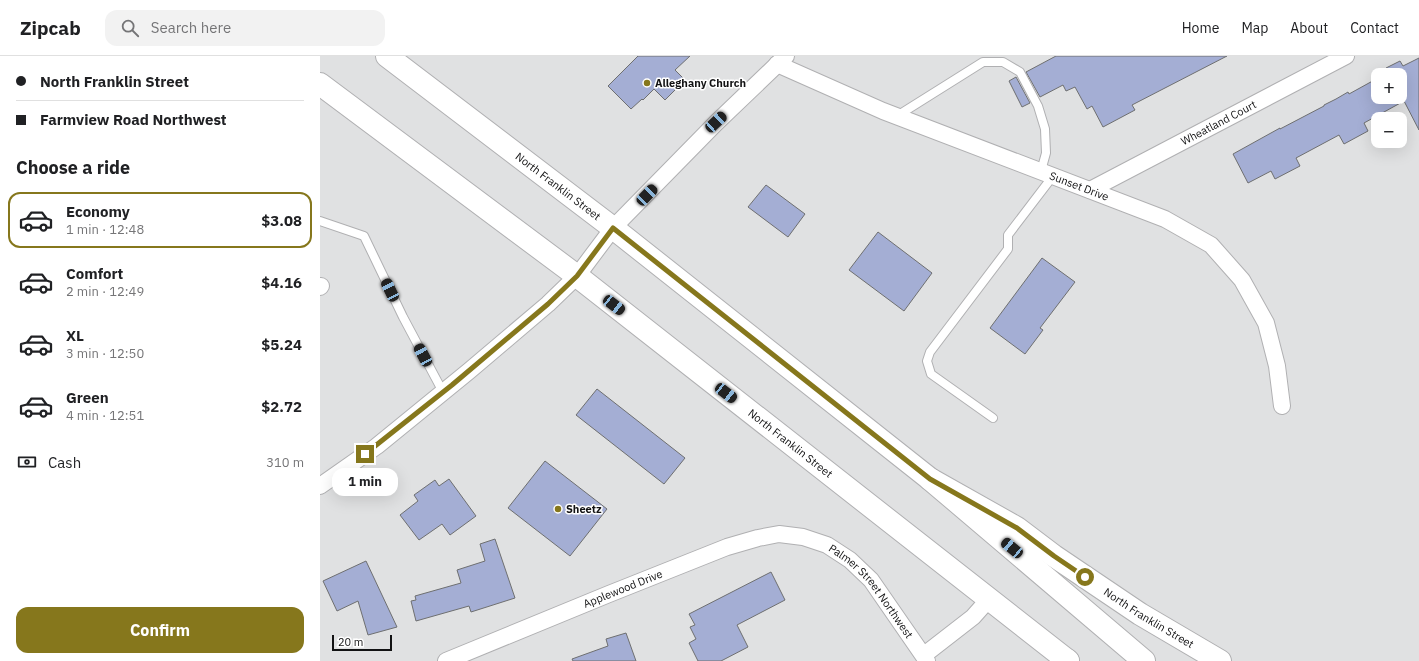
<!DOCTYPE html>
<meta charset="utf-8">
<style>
body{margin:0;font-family:"IBM Plex Sans",sans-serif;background:#f2f2f2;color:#202124;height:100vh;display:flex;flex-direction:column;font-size:15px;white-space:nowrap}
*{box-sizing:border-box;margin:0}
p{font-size:13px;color:#757577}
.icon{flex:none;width:22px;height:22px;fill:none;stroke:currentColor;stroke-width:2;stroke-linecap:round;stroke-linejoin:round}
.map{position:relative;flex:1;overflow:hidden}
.sheet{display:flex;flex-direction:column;background:#fff;width:320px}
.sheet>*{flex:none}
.top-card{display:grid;align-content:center;height:88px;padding:0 16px;background:#fff}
.fabs{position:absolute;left:1051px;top:12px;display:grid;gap:8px}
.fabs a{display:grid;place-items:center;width:36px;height:36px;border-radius:8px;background:#fff;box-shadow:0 4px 16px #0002;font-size:20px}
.scale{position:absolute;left:12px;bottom:10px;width:60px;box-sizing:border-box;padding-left:4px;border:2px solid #121213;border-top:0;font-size:11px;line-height:14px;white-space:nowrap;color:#121213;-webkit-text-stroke:3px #fff;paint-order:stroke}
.end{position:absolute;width:18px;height:18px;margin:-9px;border:5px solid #86771c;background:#fff;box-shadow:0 0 0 2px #fff}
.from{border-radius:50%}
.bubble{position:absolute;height:28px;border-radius:12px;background:#fff;box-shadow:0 4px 16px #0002;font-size:13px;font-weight:700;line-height:28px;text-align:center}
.car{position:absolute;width:12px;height:24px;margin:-12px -6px;border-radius:5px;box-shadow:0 0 3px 1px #0007;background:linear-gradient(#222 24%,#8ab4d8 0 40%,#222 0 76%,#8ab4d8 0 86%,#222 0)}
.top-card b{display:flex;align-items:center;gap:14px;height:38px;font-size:15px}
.top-card b+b{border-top:1px solid #e0e0e0}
.top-card i{width:10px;height:10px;background:#202124}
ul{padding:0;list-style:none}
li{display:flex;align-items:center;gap:12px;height:56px;margin:0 8px 6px;padding:0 8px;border:2px solid transparent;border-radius:12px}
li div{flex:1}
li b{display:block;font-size:15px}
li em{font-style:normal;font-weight:700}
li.active{border-color:#86771c}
li>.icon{width:36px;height:36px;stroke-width:1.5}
h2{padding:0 16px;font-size:18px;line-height:48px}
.pay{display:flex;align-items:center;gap:10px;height:44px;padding:0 16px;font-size:15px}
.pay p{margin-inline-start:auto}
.action{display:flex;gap:8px;margin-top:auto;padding:8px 16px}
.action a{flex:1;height:46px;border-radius:12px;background:#86771c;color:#fff;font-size:16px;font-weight:700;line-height:46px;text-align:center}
header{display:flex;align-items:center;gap:24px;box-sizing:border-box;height:56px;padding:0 20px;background:#fff;border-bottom:1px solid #e0e0e0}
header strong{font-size:19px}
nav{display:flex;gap:22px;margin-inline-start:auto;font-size:14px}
.search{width:280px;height:36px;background:#f2f2f2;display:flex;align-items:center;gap:10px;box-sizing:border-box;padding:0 14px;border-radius:12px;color:#757577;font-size:15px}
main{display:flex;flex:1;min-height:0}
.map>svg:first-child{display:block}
</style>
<header>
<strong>Zipcab</strong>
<div class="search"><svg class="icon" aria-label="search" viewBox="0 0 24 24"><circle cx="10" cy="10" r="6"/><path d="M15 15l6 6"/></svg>Search here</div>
<nav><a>Home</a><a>Map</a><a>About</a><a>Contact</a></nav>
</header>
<main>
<section class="sheet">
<div class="top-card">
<b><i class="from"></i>North Franklin Street</b>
<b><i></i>Farmview Road Northwest</b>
</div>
<h2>Choose a ride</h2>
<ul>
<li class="active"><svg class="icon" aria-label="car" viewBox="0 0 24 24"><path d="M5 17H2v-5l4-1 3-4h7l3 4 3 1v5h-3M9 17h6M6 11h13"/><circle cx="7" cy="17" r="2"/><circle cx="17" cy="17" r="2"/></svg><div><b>Economy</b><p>1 min · 12:48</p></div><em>$3.08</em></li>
<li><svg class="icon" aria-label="car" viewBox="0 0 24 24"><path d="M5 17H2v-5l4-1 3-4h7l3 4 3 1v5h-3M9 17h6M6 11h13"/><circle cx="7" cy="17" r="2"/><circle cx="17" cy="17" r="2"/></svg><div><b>Comfort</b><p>2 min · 12:49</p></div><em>$4.16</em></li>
<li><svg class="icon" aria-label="car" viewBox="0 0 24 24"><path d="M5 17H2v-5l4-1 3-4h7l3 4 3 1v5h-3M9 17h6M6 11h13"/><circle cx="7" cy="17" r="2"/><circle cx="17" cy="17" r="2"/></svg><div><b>XL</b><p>3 min · 12:50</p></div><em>$5.24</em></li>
<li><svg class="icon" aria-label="car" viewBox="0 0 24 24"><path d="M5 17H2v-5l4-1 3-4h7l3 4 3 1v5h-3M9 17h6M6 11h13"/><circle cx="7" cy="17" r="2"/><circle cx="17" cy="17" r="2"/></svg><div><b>Green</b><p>4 min · 12:51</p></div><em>$2.72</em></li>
</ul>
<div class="pay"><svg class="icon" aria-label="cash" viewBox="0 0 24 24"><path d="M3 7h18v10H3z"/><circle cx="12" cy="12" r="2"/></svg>Cash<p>310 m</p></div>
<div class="action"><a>Confirm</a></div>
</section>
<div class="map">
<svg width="1099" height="605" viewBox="0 0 1099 605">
<rect width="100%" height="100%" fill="#e0e1e2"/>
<!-- building -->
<path fill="#a4aed4" stroke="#6e6f70" d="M318 0H370L355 14 365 24 345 44 334 33 323 44 322 43 311 53 288 30Z
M736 0H907L812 49 815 54 783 71 772 50 767 53 755 31 746 35 743 29 720 41 706 16Z
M1099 2V74L1084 45 1044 67 1048 75 1024 88 1019 79 976 102 980 110 955 123 951 115 928 127 913 98 960 72V73L1004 50V49L1016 43 1028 36 1029 38 1058 22V41H1080V19H1064L1069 17 1066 12 1080 5 1083 10Z
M696 21 710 47 702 51 689 25Z
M446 129 485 158 468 181 428 151Z
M558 176 612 217 584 255 529 214Z
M722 202 755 226 720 272 723 274 705 298 670 272Z
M277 333 365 402 344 428 256 359Z
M225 405 287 453 250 500 188 452Z
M129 423 156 460 130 479 122 468 99 484 80 459 98 445 94 439 115 424 119 430Z
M175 483 195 542 151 556 149 550 96 565 91 545 96 544 95 540 141 527 137 514 165 505 160 488Z
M46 505 77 571 48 579 38 545 17 555 3 525Z
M451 516 465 544 417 569 428 591 401 605H378L369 587 376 583 370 571 375 569 369 558Z
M306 577 316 605H253L252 603 288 590 286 583Z"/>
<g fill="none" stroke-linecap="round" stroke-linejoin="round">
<!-- lane casing -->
<g stroke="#b0b0b2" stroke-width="10">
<path id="lane" d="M577 60 663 6H683L700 16 718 50 725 73 726 97 721 115
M0 165 44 180 83 261 123 336
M673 362 611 318 607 305 610 296 688 193V179L733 120"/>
</g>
<!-- street casing -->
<g stroke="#b0b0b2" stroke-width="18">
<g id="street">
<path id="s1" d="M457 8 563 55 845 163 891 189 922 224 946 267 957 310 962 350"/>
<path id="s2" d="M770 134 1026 0"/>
<path d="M0 231 1 230"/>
<path d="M0 430 57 390 149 315 228 248 257 220 293 172 396 67 466 0"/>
<path d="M604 599 653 561 669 543"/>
<path id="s3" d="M126 605 289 538 407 491 438 482 459 478 483 481 507 489 530 504 551 524 607 605"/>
</g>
</g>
<!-- primary casing -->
<g stroke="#b0b0b2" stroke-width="24">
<g id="primary">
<path id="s4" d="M67 0 293 172 610 423 697 472 734 500 820 558 900 605"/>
<path id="s5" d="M0 28 257 220 748 605"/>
</g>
</g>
<!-- highway casing -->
<g stroke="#b0b0b2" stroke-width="24">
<path id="highway" d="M610 423 824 605
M747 604 748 605"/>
</g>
<!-- lane -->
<use href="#lane" stroke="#fff" stroke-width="8"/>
<!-- street -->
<use href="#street" stroke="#fff" stroke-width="16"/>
<!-- primary -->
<use href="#primary" stroke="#fff" stroke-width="22"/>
<!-- highway -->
<use href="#highway" stroke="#fff" stroke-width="22"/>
</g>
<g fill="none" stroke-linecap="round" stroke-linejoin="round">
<!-- route -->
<path stroke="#86771c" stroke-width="5" d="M45 398 132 329 228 248 257 220 293 172 610 423 697 472 734 500 765 521"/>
</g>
<!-- markers -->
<g fill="#86771c" stroke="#fff" stroke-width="1.5">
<circle cx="327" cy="27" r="4"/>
<circle cx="238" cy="453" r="4"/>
</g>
<g text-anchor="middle" stroke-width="3" stroke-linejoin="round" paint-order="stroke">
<!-- poi labels -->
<g font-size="11" font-weight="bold" fill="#121213" stroke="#fff" text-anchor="start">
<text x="335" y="31">Alleghany Church</text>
<text x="246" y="457">Sheetz</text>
</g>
<!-- street labels -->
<g font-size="11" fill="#121213" stroke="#fff">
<text dy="4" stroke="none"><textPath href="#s2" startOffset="145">Wheatland Court</textPath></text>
<text dy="4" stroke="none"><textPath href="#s1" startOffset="326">Sunset Drive</textPath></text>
<text dy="4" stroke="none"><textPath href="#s4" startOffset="215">North Franklin Street</textPath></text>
<text dy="4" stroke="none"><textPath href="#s5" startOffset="592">North Franklin Street</textPath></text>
<text dy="4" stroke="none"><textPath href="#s3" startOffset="191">Applewood Drive</textPath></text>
<text dy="4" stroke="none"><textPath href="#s3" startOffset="471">Palmer Street Northwest</textPath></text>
<text dy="4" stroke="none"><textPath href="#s4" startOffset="948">North Franklin Street</textPath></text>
</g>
</g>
</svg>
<div class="fabs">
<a>+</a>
<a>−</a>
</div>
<div class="scale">20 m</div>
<i class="end from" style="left:765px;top:521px"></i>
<i class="end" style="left:45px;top:398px"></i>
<div class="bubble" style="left:12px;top:412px;width:66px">1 min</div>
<i class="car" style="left:396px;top:66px;rotate:47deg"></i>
<i class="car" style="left:327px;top:139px;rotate:44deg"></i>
<i class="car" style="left:70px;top:234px;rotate:334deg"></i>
<i class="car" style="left:294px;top:249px;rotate:128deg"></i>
<i class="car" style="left:103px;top:299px;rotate:332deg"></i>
<i class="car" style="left:406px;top:337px;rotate:128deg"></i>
<i class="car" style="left:692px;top:492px;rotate:310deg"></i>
</div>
</main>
